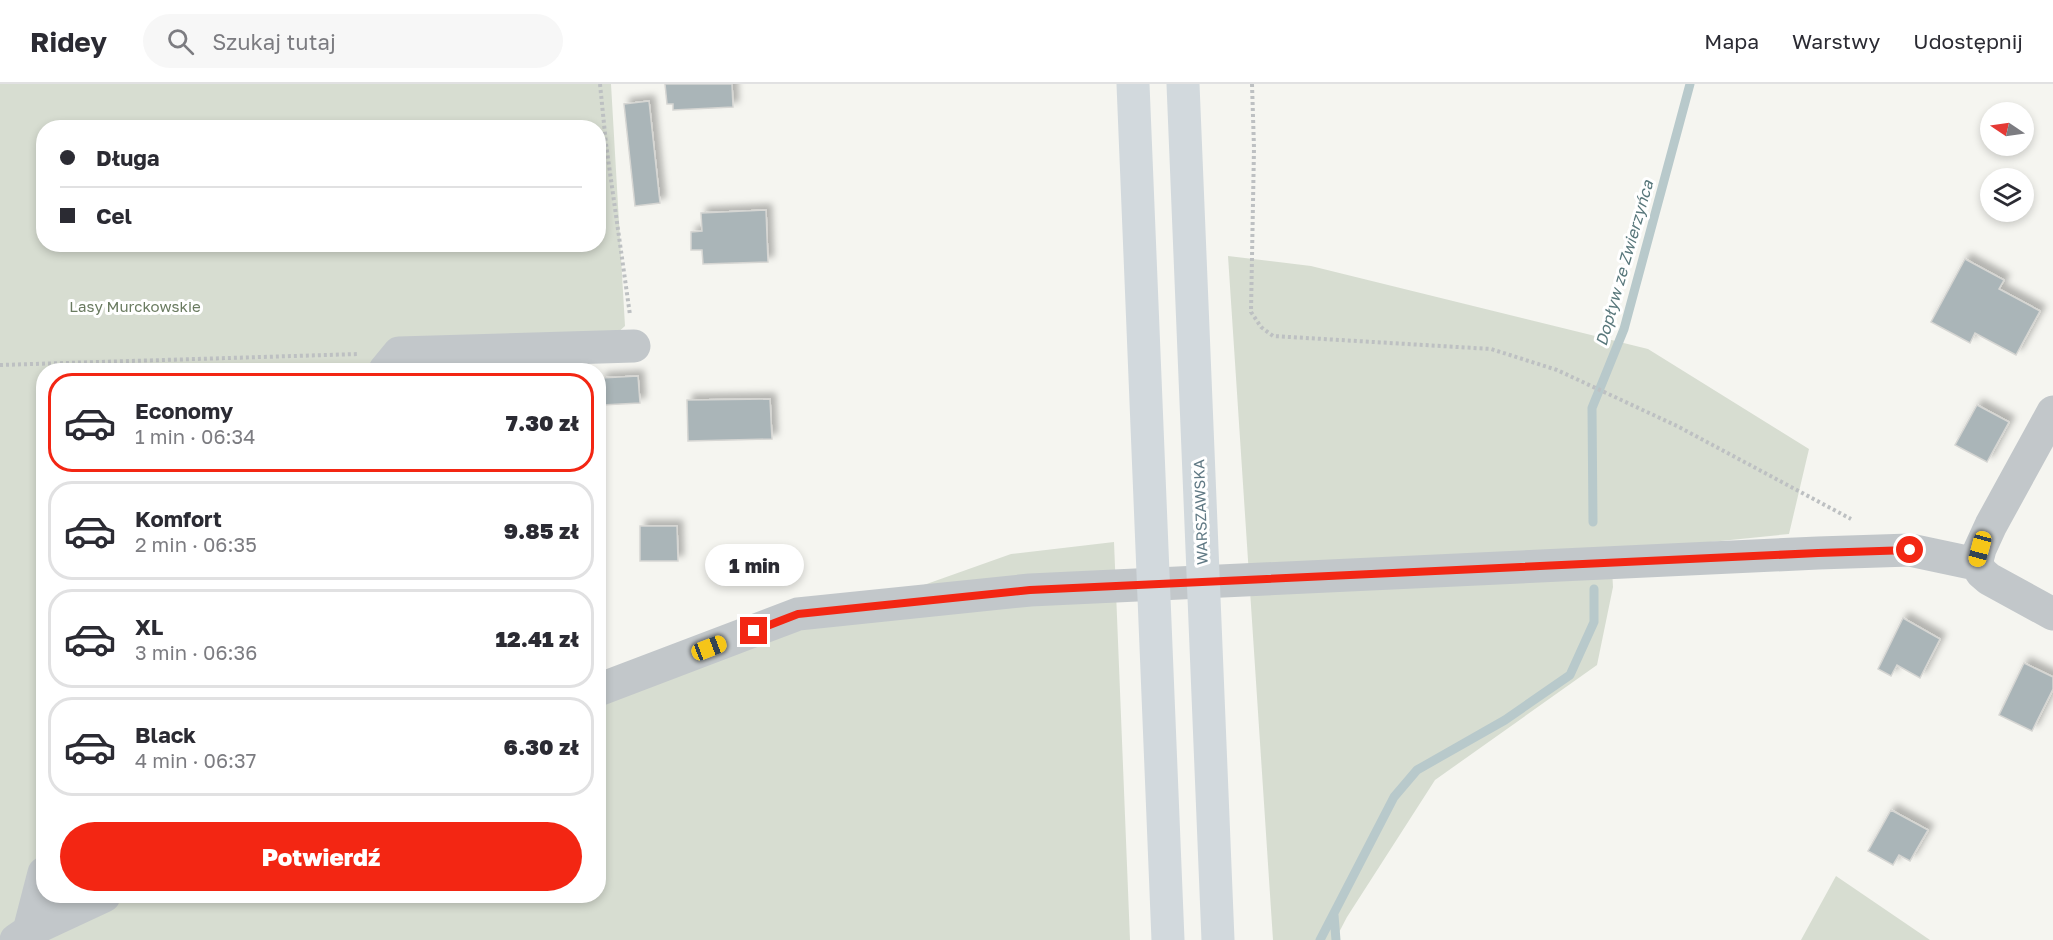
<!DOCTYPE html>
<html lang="pl">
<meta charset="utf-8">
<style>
body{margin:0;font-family:"Golos Text",sans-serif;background:#f7f7f7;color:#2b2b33;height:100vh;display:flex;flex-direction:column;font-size:22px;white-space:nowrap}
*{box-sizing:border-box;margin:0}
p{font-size:20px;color:#7c7c81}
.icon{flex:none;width:33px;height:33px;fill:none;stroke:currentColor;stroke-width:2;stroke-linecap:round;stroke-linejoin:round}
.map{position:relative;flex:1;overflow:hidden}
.details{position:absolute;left:36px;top:279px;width:570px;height:540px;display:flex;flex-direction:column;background:#fff;border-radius:24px;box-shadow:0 3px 9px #0003}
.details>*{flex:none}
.top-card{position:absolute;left:36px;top:36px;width:570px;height:132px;border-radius:24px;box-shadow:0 3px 9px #0003;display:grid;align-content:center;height:132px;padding:0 24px;background:#fff}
.needle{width:39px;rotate:283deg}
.tools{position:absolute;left:1980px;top:18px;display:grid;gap:12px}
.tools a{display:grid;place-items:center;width:54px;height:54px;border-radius:50%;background:#fff;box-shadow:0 3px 9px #0003;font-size:30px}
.end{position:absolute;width:27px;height:27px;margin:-14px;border:8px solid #f32613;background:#fff;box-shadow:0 0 0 3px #fff}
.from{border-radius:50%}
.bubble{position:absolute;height:42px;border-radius:21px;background:#fff;box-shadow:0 3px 9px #0003;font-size:20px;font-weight:800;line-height:42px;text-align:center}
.car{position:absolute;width:18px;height:36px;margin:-18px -9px;border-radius:8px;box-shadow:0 0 4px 2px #0007;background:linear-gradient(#f5c518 24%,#345 0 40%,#f5c518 0 76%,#345 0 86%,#f5c518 0)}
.top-card b{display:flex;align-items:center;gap:21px;height:57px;font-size:22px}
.top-card b+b{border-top:2px solid #e1e1e2}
.top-card i{width:15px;height:15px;background:#2b2b33}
ul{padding:10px 0 0;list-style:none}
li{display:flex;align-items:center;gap:18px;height:99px;margin:0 12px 9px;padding:0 12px;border:3px solid #e1e1e2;border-radius:24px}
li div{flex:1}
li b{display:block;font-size:22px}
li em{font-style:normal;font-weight:800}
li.current{border-color:#f32613}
li>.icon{width:54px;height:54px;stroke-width:1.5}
.primary-button{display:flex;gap:12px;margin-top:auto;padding:12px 24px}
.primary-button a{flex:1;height:69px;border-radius:36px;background:#f32613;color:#fff;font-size:24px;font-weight:800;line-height:69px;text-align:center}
header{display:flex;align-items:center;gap:36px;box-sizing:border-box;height:84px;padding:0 30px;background:#fff;border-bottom:2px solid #e1e1e2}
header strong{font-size:28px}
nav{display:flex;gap:33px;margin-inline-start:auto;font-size:21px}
.search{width:420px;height:54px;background:#f7f7f7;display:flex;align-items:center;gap:15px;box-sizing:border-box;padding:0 21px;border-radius:33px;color:#7c7c81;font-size:22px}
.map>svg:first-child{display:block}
</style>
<header>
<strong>Ridey</strong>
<div class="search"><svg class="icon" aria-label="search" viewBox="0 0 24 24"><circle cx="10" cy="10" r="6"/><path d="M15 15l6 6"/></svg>Szukaj tutaj</div>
<nav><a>Mapa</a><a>Warstwy</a><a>Udostępnij</a></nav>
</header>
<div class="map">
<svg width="2053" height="856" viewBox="0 0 2053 856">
<defs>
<filter id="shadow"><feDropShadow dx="5.5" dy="-5.5" stdDeviation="3" flood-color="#0004"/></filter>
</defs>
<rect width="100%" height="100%" fill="#f5f5f0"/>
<!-- green -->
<path fill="#d7ddd1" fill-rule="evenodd" d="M0 0H611L625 242 576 286H44V812H598L599 620 617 610 1011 470 1114 458 1130 856H0ZM44 44H598V160H44Z
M1228 172 1311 182 1648 265 1809 365 1789 450 1611 468 1613 503 1597 581 1435 696 1347 833 1335 856H1273Z
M1836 792 1930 856H1801Z"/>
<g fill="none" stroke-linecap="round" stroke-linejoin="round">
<!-- stream -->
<path stroke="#b8c9cb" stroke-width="9" d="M1593 438 1592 324 1624 245 1690 0
M1334 831 1336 856
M1320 856 1394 713 1417 686 1505 636 1570 591 1594 538V505"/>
</g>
<!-- building -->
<path fill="#aab5b8" stroke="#d6d6d3" stroke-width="1.5" filter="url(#shadow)" d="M665 0H732L733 23 673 26V20H667Z
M649 17 660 119 635 122 624 20Z
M766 126 768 178 703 180 702 166H691V148L702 147 701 129Z
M1965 175 2004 196 1999 205 2040 227 2016 271 1975 249 1970 259 1931 238Z
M638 292 640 319 602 321 601 294Z
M770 315 772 355 688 357 687 316Z
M1977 321 2009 338 1987 378 1955 361Z
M640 442H677L678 477H640Z
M1903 534 1940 555 1920 594 1897 581 1891 592 1878 585Z
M2024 579 2053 593V605L2032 647 1999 631Z
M1891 726 1928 746 1910 777 1899 771 1893 781 1868 767Z"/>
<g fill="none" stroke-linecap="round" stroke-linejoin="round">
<!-- path -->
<path stroke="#bdc0c2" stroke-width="4" stroke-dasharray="3 3" stroke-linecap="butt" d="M600 0 606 60 630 231
M1252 0 1254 64 1251 228 1261 243 1273 252 1491 265 1557 286 1677 342 1851 435
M0 281 359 270"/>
<!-- minor -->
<path stroke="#c2c7ca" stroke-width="33" d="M385 286 399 269 634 262
M1976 480 1980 465 1991 441 2053 328
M598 606 798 530 1030 506 1818 469 1910 466 1976 480 1982 489 1989 495 2053 530
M29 847 44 789
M16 856 29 847 104 812"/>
<!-- highway -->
<path stroke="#d2d9dd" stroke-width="33" d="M1133 0 1168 856
M1183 0 1218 856"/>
</g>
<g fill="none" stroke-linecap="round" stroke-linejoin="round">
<!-- route -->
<path stroke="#f32613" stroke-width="8" d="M754 547 798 530 1030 506 1818 469 1910 466"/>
</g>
<g text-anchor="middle" stroke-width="6" stroke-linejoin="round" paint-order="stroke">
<!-- park labels -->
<g font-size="15" fill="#6a7b60" stroke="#fff">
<text x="135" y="228">Lasy Murckowskie</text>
</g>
<!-- street labels -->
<g font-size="15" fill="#617a85" stroke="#fff">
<text transform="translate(1201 428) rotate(-92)" y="5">WARSZAWSKA</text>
</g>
<!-- water labels -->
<g font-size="16" font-style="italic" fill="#58777b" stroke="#fff">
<text transform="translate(1624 179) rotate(-74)" y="6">Dopływ ze Zwierzyńca</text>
</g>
</g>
</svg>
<div class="tools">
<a><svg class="needle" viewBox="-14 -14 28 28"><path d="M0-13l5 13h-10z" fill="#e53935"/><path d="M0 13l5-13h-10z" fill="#7c7c81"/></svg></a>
<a><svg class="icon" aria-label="layers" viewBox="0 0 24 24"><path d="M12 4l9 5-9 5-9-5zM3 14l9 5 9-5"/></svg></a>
</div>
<i class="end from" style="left:1910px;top:466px"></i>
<i class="end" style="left:754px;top:547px"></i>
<div class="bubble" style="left:705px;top:460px;width:99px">1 min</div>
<i class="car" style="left:1980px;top:465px;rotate:195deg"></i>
<i class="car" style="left:709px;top:564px;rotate:69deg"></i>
<div class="top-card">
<b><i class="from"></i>Długa</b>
<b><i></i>Cel</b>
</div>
<section class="details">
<ul>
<li class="current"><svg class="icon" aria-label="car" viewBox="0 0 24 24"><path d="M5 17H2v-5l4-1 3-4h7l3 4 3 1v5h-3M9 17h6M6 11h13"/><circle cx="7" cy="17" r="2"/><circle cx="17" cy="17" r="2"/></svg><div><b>Economy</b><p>1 min · 06:34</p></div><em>7.30 zł</em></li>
<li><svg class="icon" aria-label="car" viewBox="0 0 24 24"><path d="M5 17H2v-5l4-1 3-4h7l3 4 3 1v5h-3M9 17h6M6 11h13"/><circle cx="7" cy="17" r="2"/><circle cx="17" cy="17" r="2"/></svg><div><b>Komfort</b><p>2 min · 06:35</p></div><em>9.85 zł</em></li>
<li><svg class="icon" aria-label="car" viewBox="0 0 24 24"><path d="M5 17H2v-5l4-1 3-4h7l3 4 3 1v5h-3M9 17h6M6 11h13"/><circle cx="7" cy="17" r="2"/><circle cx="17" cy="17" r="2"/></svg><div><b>XL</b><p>3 min · 06:36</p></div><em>12.41 zł</em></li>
<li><svg class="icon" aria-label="car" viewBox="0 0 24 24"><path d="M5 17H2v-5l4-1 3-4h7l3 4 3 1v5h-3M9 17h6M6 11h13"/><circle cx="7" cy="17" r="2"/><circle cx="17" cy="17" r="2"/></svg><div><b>Black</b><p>4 min · 06:37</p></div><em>6.30 zł</em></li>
</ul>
<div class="primary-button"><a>Potwierdź</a></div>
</section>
</div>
